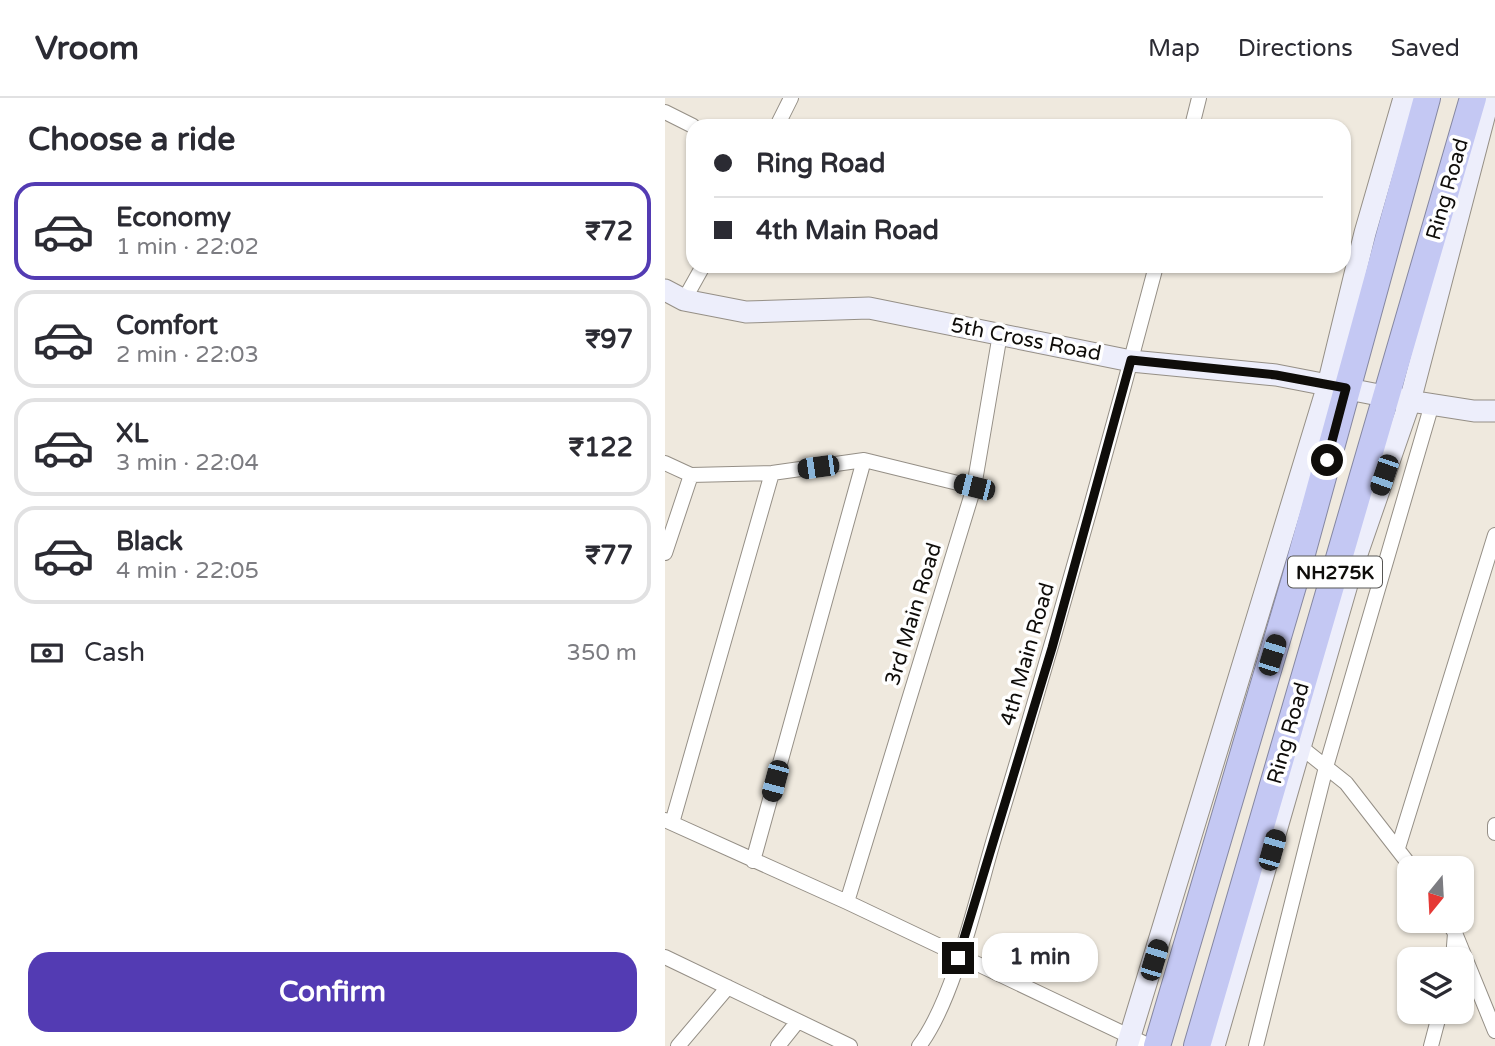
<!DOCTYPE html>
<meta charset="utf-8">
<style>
body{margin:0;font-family:"Varela Round",sans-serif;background:#f2f2f3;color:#2b2b33;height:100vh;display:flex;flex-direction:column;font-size:26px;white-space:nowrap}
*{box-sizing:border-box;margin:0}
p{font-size:23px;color:#7c7c81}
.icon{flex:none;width:38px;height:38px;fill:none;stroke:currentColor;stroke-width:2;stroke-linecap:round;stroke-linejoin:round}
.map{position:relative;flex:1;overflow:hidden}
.sheet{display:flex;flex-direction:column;background:#fff;width:665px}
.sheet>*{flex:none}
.guide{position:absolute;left:21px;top:21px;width:665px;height:154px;border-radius:21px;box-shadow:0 2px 5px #0004;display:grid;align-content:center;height:154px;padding:0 28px;background:#fff}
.needle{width:46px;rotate:198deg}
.controls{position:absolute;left:732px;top:758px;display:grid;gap:14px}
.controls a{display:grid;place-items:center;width:77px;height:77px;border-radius:14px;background:#fff;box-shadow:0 2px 5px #0004;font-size:35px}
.end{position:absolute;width:32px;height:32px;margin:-16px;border:9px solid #0f0d0a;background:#fff;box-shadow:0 0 0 4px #fff}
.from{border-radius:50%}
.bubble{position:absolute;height:49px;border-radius:21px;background:#fff;box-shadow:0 2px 5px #0004;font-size:23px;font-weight:700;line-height:49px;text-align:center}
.car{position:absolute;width:21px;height:42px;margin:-21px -10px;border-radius:9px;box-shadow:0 0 5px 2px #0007;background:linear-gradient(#222 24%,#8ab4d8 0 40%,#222 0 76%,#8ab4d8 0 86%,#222 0)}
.guide b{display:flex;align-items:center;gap:24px;height:66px;font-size:26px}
.guide b+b{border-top:2px solid #e1e1e2}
.guide i{width:18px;height:18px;background:#2b2b33}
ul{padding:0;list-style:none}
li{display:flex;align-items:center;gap:21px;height:98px;margin:0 14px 10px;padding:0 14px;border:4px solid #e1e1e2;border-radius:21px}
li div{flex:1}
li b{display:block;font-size:26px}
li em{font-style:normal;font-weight:700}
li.on{border-color:#533bb3}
li>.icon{width:63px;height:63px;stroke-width:1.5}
h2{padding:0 28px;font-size:32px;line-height:84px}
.pay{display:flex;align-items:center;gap:18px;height:77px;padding:0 28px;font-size:26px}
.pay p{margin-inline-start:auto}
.action{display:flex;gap:14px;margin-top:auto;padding:14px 28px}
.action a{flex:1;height:80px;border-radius:21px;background:#533bb3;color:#fff;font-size:28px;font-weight:700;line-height:80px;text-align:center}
header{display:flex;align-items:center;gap:42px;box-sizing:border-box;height:98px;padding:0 35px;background:#fff;border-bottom:2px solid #e1e1e2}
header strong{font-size:33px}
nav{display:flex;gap:38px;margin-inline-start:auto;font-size:24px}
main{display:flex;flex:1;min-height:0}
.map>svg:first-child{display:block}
</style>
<header>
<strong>Vroom</strong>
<nav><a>Map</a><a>Directions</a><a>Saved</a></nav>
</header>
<main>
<section class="sheet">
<h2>Choose a ride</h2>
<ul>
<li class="on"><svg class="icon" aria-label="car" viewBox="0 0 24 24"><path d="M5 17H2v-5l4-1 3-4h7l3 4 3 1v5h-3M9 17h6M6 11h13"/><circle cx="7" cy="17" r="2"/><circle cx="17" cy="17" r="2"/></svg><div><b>Economy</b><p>1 min · 22:02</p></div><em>₹72</em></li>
<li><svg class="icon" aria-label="car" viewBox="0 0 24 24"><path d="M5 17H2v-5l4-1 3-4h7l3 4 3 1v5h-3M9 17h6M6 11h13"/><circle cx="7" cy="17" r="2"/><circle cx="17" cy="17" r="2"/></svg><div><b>Comfort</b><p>2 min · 22:03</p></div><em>₹97</em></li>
<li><svg class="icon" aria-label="car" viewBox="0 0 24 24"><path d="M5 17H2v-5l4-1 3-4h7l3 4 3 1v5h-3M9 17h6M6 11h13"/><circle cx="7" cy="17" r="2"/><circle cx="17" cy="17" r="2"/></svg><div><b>XL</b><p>3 min · 22:04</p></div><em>₹122</em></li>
<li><svg class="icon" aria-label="car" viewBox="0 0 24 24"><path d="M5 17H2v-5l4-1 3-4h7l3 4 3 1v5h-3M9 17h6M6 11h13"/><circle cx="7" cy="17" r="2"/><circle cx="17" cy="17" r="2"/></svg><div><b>Black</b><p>4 min · 22:05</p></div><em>₹77</em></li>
</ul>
<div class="pay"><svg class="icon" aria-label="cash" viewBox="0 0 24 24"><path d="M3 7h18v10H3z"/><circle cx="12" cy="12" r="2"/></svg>Cash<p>350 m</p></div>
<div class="action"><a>Confirm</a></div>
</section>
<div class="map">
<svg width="830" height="948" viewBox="0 0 830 948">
<rect width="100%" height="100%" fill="#efe9de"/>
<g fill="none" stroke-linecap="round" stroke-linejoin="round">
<!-- street casing -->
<g stroke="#958f86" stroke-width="16">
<path id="street" d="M0 14 28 28
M112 28 126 0
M527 28 534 0
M19 202 38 168
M0 365 26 377 107 375 199 362 309 389
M0 455 26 377
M637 650 681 685 747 770
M0 722 182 804 485 948
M7 725 107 375
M830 727V735
M733 750 830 437
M88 763 199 362
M182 804 309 389 335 236
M782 822 790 835 788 861
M790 835 830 933
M0 859 185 948
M13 948 63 889
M113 948 133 923
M254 948C290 901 313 793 331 734 388 546 441 358 491 168
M591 948 661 669 767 306
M766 948 775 914"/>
</g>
<!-- secondary casing -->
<g stroke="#958f86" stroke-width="23">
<path id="secondary" d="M0 192 19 202 81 214 204 210 466 263 611 277 745 303 809 313H830
M462 948 663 287 700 135 739 0
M549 948 685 476 745 303 824 0"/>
</g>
<!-- highway casing -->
<g stroke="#8587a1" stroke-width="28">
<path id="highway" d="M492 948 630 481 762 0
M532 948 808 0"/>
</g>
<!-- street -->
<use href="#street" stroke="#fff" stroke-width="14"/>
<!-- secondary -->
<use href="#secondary" stroke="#edeefb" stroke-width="21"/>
<!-- highway -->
<use href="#highway" stroke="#c4c8f3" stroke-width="26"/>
</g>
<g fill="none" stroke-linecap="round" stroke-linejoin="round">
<!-- route -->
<path stroke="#0f0d0a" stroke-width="9" d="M293 860 387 550 466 262 611 277 681 290 662 362"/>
</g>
<g text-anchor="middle" stroke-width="7" stroke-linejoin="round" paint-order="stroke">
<!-- shield labels -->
<rect fill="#fff" stroke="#575654" stroke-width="2" x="623" y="458.5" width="94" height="31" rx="5"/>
<g font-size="19" font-weight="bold" fill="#0f0d0a">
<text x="670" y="481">NH275K</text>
</g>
<!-- street labels -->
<g font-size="21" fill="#0f0d0a" stroke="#fff">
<text transform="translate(782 91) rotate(-74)" y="7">Ring Road</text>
<text transform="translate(361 241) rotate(11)" y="7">5th Cross Road</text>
<text transform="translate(248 516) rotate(-73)" y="7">3rd Main Road</text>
<text transform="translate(362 556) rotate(-74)" y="7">4th Main Road</text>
<text transform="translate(623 635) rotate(-74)" y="7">Ring Road</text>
</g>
</g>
</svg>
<div class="controls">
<a><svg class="needle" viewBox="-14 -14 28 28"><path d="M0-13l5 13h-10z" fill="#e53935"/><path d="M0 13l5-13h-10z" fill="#7c7c81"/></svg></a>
<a><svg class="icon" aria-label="layers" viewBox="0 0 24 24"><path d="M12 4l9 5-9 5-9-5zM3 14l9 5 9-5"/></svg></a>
</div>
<i class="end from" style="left:662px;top:362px"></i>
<i class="end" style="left:293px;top:860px"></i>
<div class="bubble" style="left:317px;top:835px;width:116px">1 min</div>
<i class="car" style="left:153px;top:369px;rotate:262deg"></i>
<i class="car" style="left:719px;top:377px;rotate:199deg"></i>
<i class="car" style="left:309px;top:389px;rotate:284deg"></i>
<i class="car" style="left:607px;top:557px;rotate:17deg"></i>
<i class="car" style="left:110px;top:683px;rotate:195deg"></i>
<i class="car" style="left:607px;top:752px;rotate:16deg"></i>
<i class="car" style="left:489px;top:862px;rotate:17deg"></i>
<div class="guide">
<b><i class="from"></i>Ring Road</b>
<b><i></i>4th Main Road</b>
</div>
</div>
</main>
